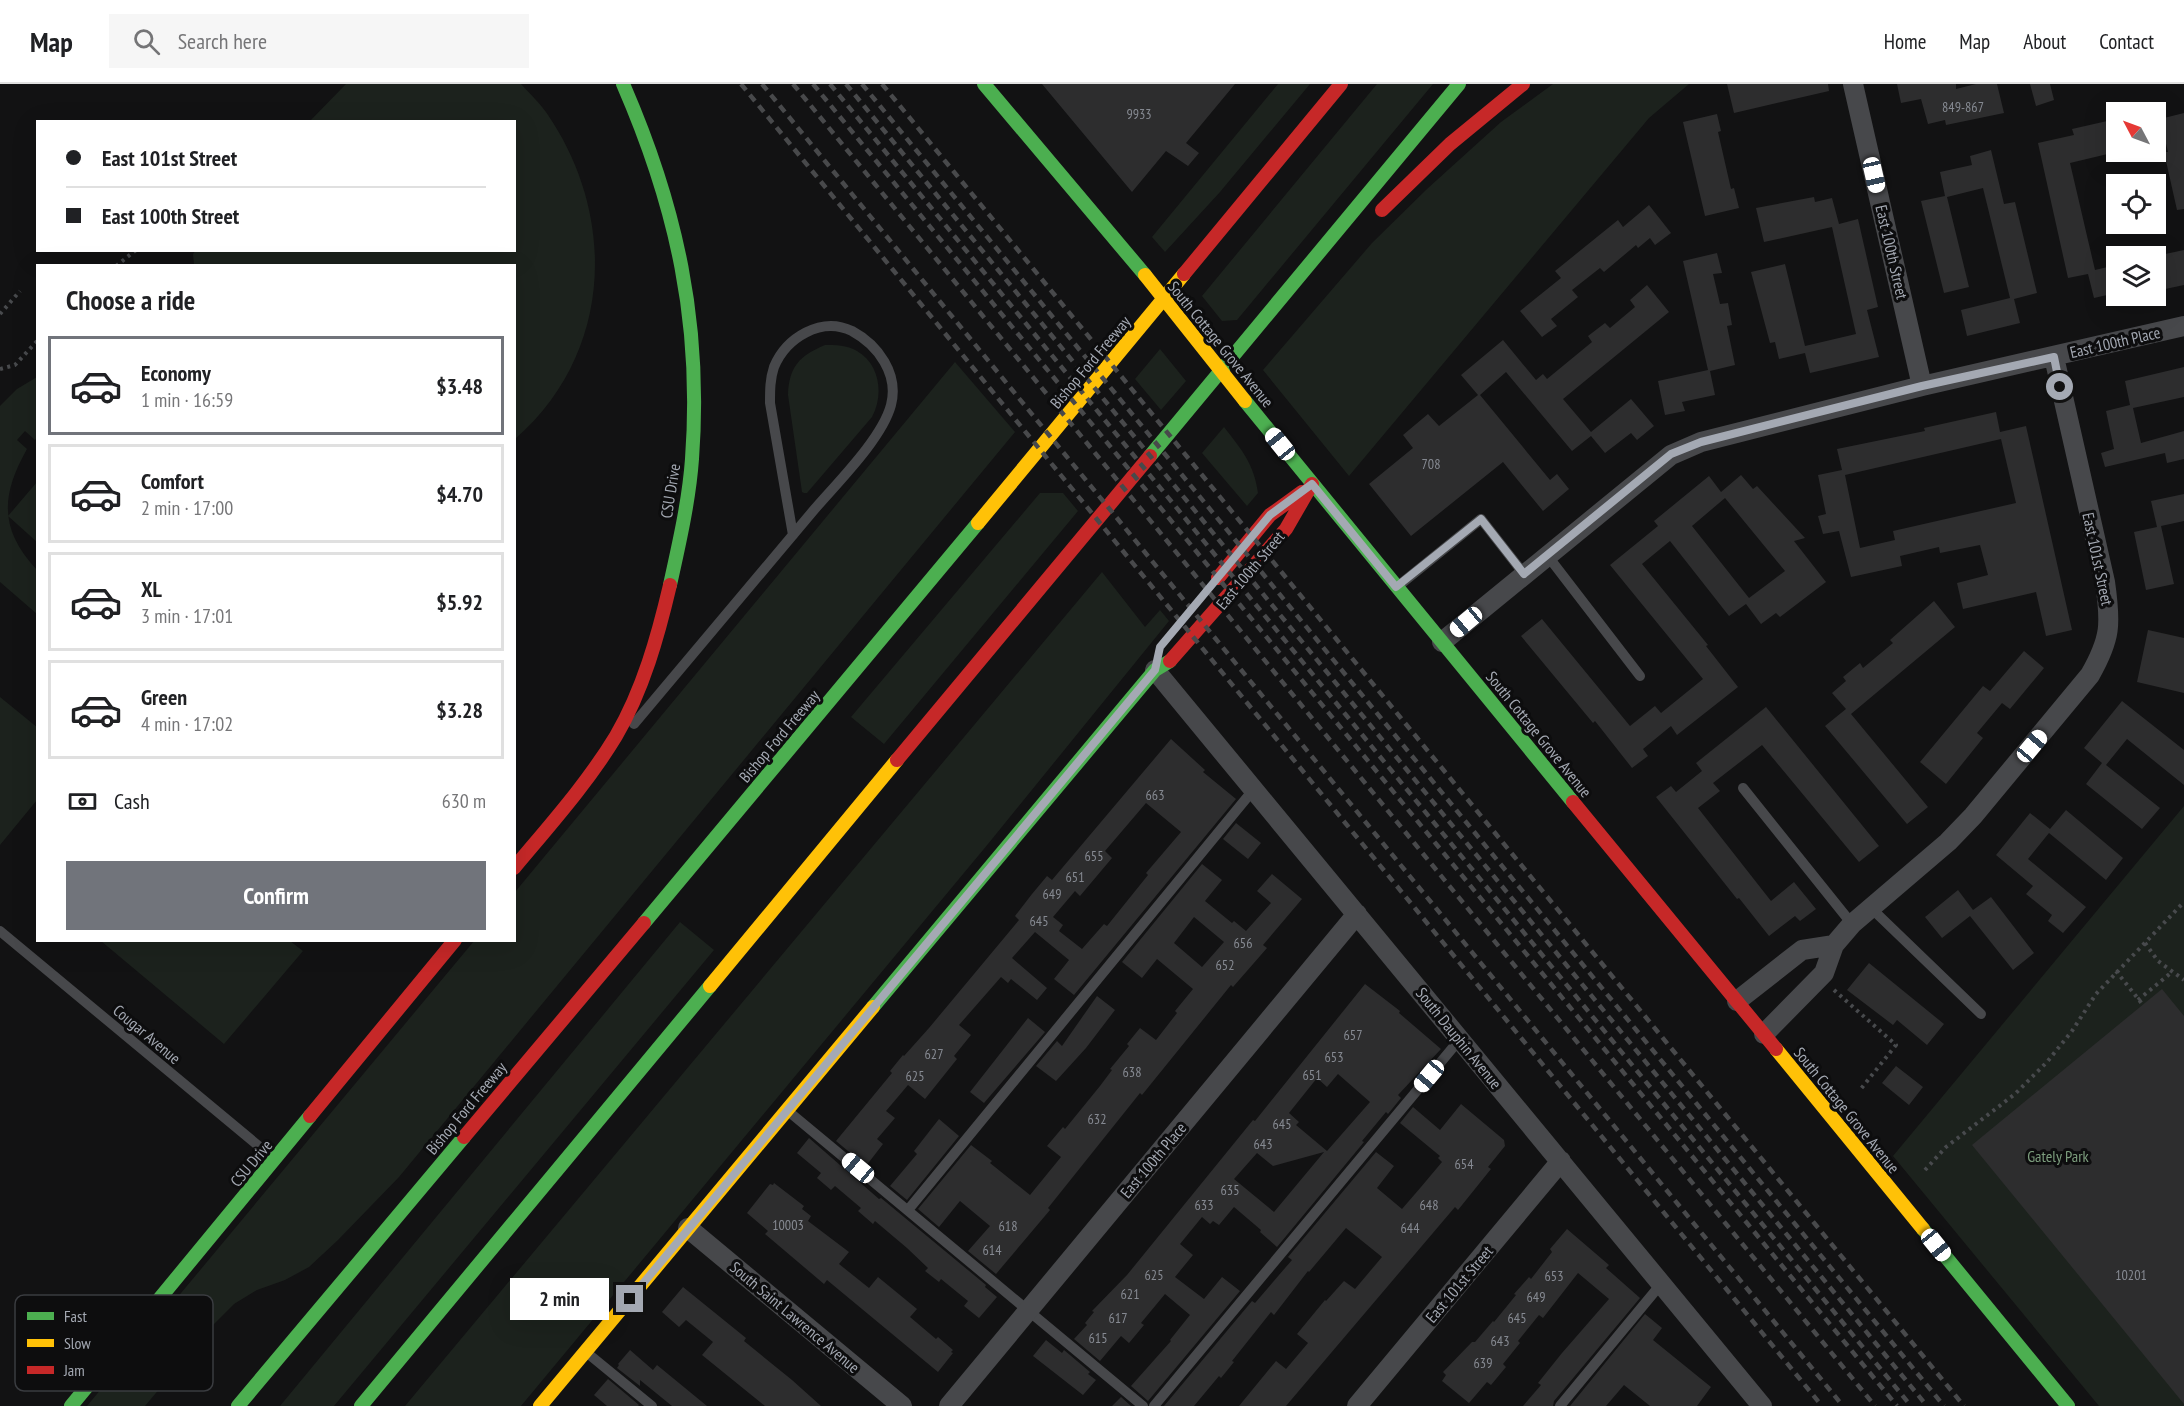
<!DOCTYPE html>
<meta charset="utf-8">
<style>
body{margin:0;font-family:"PT Sans Narrow",sans-serif;background:#f6f6f6;color:#202124;height:100vh;display:flex;flex-direction:column;font-size:22px;white-space:nowrap}
*{box-sizing:border-box;margin:0}
p{font-size:20px;color:#757577}
.icon{flex:none;width:33px;height:33px;fill:none;stroke:currentColor;stroke-width:2;stroke-linecap:round;stroke-linejoin:round}
.map{position:relative;flex:1;overflow:hidden}
.sheet{position:absolute;left:36px;top:180px;width:480px;height:678px;display:flex;flex-direction:column;background:#fff;border-radius:0px;box-shadow:0 6px 24px #0002}
.sheet>*{flex:none}
.hud{position:absolute;left:36px;top:36px;width:480px;height:132px;border-radius:0px;box-shadow:0 6px 24px #0002;display:grid;align-content:center;height:132px;padding:0 30px;background:#fff}
.needle{width:39px;rotate:311deg}
.controls{position:absolute;left:2106px;top:18px;display:grid;gap:12px}
.controls a{display:grid;place-items:center;width:60px;height:60px;border-radius:0px;background:#fff;box-shadow:0 6px 24px #0002;font-size:30px}
.end{position:absolute;width:27px;height:27px;margin:-14px;border:8px solid #a4a9b3;background:#111;box-shadow:0 0 0 3px #111}
.from{border-radius:50%}
.bubble{position:absolute;height:42px;border-radius:0px;background:#fff;box-shadow:0 6px 24px #0002;font-size:20px;font-weight:700;line-height:42px;text-align:center}
.car{position:absolute;width:18px;height:36px;margin:-18px -9px;border-radius:8px;box-shadow:0 0 4px 2px #0007;background:linear-gradient(#fff 24%,#345 0 40%,#fff 0 76%,#345 0 86%,#fff 0)}
.hud b{display:flex;align-items:center;gap:21px;height:57px;font-size:22px}
.hud b+b{border-top:2px solid #e0e0e0}
.hud i{width:15px;height:15px;background:#202124}
ul{padding:0;list-style:none}
li{display:flex;align-items:center;gap:18px;height:99px;margin:0 12px 9px;padding:0 18px;border:3px solid #e0e0e0;border-radius:0px}
li div{flex:1}
li b{display:block;font-size:22px}
li em{font-style:normal;font-weight:700}
li.active{border-color:#71747b}
li>.icon{width:54px;height:54px;stroke-width:1.5}
h2{padding:0 30px;font-size:27px;line-height:72px}
.pay{display:flex;align-items:center;gap:15px;height:66px;padding:0 30px;font-size:22px}
.pay p{margin-inline-start:auto}
.action{display:flex;gap:12px;margin-top:auto;padding:12px 30px}
.action a{flex:1;height:69px;border-radius:0px;background:#71747b;color:#fff;font-size:24px;font-weight:700;line-height:69px;text-align:center}
header{display:flex;align-items:center;gap:36px;box-sizing:border-box;height:84px;padding:0 30px;background:#fff;border-bottom:2px solid #e0e0e0}
header strong{font-size:28px}
nav{display:flex;gap:33px;margin-inline-start:auto;font-size:21px}
.search{width:420px;height:54px;background:#f6f6f6;display:flex;align-items:center;gap:15px;box-sizing:border-box;padding:0 21px;border-radius:0px;color:#757577;font-size:22px}
.map>svg:first-child{display:block}
</style>
<header>
<strong>Map</strong>
<div class="search"><svg class="icon" aria-label="search" viewBox="0 0 24 24"><circle cx="10" cy="10" r="6"/><path d="M15 15l6 6"/></svg>Search here</div>
<nav><a>Home</a><a>Map</a><a>About</a><a>Contact</a></nav>
</header>
<div class="map">
<svg width="2184" height="1322" viewBox="0 0 2184 1322">
<rect width="100%" height="100%" fill="#121213"/>
<!-- green -->
<path fill="#1c221d" d="M346 0H521C530 10 541 20 548 31 618 134 612 271 515 355L514 182 194 181 193 170 196 166H514V38L310 37Z
M1278 0H1310L1220 108 1165 168 1152 153Z
M1377 0H1433L1237 236 1222 237 1202 212Z
M1553 0H1689L1649 34 1349 392 1263 286 1372 159 1427 105 1501 38Z
M825 261C835 261 847 261 857 267 880 280 884 311 872 333L807 409H804L802 408 788 311C789 283 799 272 825 261Z
M1160 265 1186 297 1161 326 1135 295Z
M955 278 1015 348 399 1093 338 1156 309 1183 285 1196 257 1206 234 1220 214 1240 145 1322H87L474 857 514 856 515 808Z
M37 293V353L35 356 25 347 17 356 27 365C0 413 0 446 37 486V530L0 498V322L17 305Z
M1224 343C1242 366 1254 380 1258 409L1247 422 1202 369Z
M37 398V458L8 432Z
M1040 409H1063L1078 427 884 660 851 633Z
M1102 488 1145 543 1160 526 1169 537 988 760 521 1322H405Z
M0 613 38 644 37 716 0 761Z
M2184 722V1322H2099L1893 1072Z
M680 838 714 866 334 1322H280Z
M101 857H290L303 867 224 960Z"/>
<!-- building -->
<path fill="#2d2d2e" fill-rule="evenodd" d="M1042 0H1235L1186 59 1199 69 1188 82 1166 67 1132 108Z
M1727 0H1828L1829 7 1734 29Z
M1897 0H1956V5L1976 0H1997L2004 29 1946 41 1945 36 1928 40 1921 15 1901 19Z
M2030 0H2050L2054 16 2036 22Z
M2184 29V125L2177 126 2164 68H2168L2160 35Z
M1717 30 1721 47 1718 48 1731 105 1734 104 1739 124 1705 132 1683 38Z
M2116 35V68L2070 79 2095 186 2116 181V209L2094 214 2088 190 2068 194 2038 59 2074 51 2072 45Z
M1991 66 2004 120 2015 118 2037 209 2014 215 2020 239 1967 252 1961 226 2010 214 1983 104 1947 113 1969 203 1944 209 1921 117 1945 112 1940 88 1972 81 1970 72Z
M1814 113 1815 118 1832 114 1839 140 1858 135 1878 223 1867 226 1879 273 1810 289 1805 269 1779 275 1775 258 1770 259 1751 188 1785 180 1805 262 1856 250 1832 143 1764 158 1756 124Z
M1649 121 1671 149 1655 161 1650 154 1638 164 1636 161 1604 188 1600 184 1572 206 1578 213 1551 235 1557 242 1542 253 1520 227 1561 194 1555 187 1618 136 1623 143Z
M2184 166V201L2156 207V172Z
M1717 169 1722 189 1713 190 1720 220 1728 219 1732 241 1727 242 1735 281 1710 287 1715 311 1682 318 1685 327 1665 331 1658 297 1708 286 1683 177Z
M1647 201 1669 228 1563 315 1591 348 1631 315 1654 342 1637 356 1631 349 1605 369 1591 352 1572 367 1506 288 1480 311 1550 396 1557 390 1569 405 1543 427 1503 378 1411 452 1369 400 1413 364 1403 351 1428 330 1439 342 1478 311 1461 291 1503 256 1536 296 1543 290 1547 295 1592 258 1588 252 1605 239 1610 244 1635 223 1630 216Z
M2184 283V313L2133 324 2141 359 2184 347V375L2167 379 2165 369 2105 383 2101 369 2114 365 2106 327 2130 321 2125 297Z
M1996 328 2000 348 2026 342 2072 546 2046 552 2036 508 1963 525 1957 499 1988 491 1980 461 1940 469 1939 463 1900 472 1902 482 1851 493 1839 447 1823 450 1818 432 1826 430 1818 391 1842 386 1837 365 1925 347 1924 344ZM2001 355 2016 419 1893 447 1895 456 1860 464 1845 391Z
M1741 391 1753 405 1757 402 1805 454 1794 457 1826 498 1780 533 1776 529 1761 540 1746 520 1729 532 1670 457 1642 480 1708 561 1706 562 1738 603 1677 651 1671 642 1643 665 1648 672 1632 684 1595 637 1593 639 1521 552 1542 535 1630 642 1655 622 1661 629 1703 595 1610 481 1658 442 1654 437 1709 392 1721 408ZM1725 414 1785 487 1749 514 1692 442Z
M2184 410V437L2161 442 2174 500 2146 506 2134 448 2157 443 2151 417Z
M1934 517 1955 543 1851 630 1928 723 1907 740 1825 642 1846 625 1832 609 1846 597 1843 593 1860 579 1863 584 1893 559 1890 556Z
M2148 546 2184 554V609L2137 598Z
M2024 567 2044 584 2010 625 2002 619 1977 649 1983 654 1946 700 1920 678 1983 602 1990 607Z
M2122 617 2184 666V701L2127 655 2106 681 2160 724 2142 745 2086 700 2102 679 2084 664Z
M1766 623 1879 762 1859 778 1762 661 1713 699 1720 707 1698 724 1771 817 1794 798 1816 825 1800 837 1795 832 1769 852 1739 814 1737 815 1656 713 1671 702 1676 708 1702 687 1696 679Z
M1171 655 1205 686 1203 688 1236 715 1074 911 1054 895 1069 876 1035 848 1012 874 1047 904 1037 916 1011 895 1008 899 1001 893 959 941 971 951 954 972 957 975 925 1015 908 1001 886 1027 895 1034 877 1055 883 1060 866 1082 836 1057 892 989 890 987 903 971 904 972 929 944 1019 836 1015 832 1032 810 1047 792 1052 796ZM1146 719 1181 748 1146 789 1148 791 1107 842 1104 840 1082 865 1059 847 1063 841 1053 833 1075 807 1080 812 1112 774 1105 767Z
M2066 726 2123 774 2106 796 2049 749 2028 775 2086 823 2063 849 2048 837 2052 831 2026 810 2033 802 1996 771 2030 729 2050 745Z
M1236 739 1261 759 1248 775 1223 755Z
M1202 780 1222 796 1205 817 1232 839 1234 837 1246 847 1271 819 1257 807 1272 790 1302 815 1263 861 1267 864 1233 903 1231 901 1142 1011 1140 1009 1048 1124 1050 1126 996 1190 968 1167 990 1142 960 1117 939 1143 918 1125 971 1061 992 1077 990 1079 1030 1111 1061 1073 1047 1062 1063 1043 1065 1045 1100 1002 1112 986 1110 985 1129 962 1127 960 1140 944 1156 956 1177 929 1175 927 1193 905 1157 875 1142 894 1122 878ZM1194 833 1224 858 1202 883 1174 859Z
M1958 806 1973 826 1991 813 2034 869 2013 886 1970 832 1942 854 1925 833Z
M1869 879 1944 940 1927 961 1897 936 1893 941 1847 906Z
M1365 900 1400 927 1399 929 1441 965 1398 1011 1401 1014 1388 1030 1386 1028 1362 1057 1364 1058 1277 1163 1260 1148 1261 1146 1234 1123 1219 1141 1213 1137 1210 1140 1202 1133 1180 1160 1193 1171 1175 1193 1204 1215 1222 1193 1240 1207 1148 1317 1131 1302 1171 1257 1170 1256 1190 1231 1165 1210 1141 1239 1144 1241 1129 1259 1121 1252 1100 1277 1074 1255 1087 1241 1085 1239 1094 1228 1092 1227 1127 1191 1253 1036 1255 1037ZM1338 990 1370 1018 1327 1067 1296 1041 1299 1038 1289 1029 1317 994 1327 1003ZM1324 1068 1274 1128 1234 1095 1257 1069 1273 1082Z
M2162 905 2184 932V1320L1972 1061Z
M1097 912 1115 926 1086 964 1056 997 1036 982 1057 957 1062 962Z
M1028 934 1045 948 984 1019 970 1008Z
M1896 982 1923 1003 1909 1021 1882 999Z
M1461 1020 1504 1056 1505 1062 1488 1083 1491 1085 1458 1126 1455 1123 1286 1322H1239L1276 1277 1286 1285 1308 1259 1297 1250 1325 1216 1326 1217 1344 1197 1355 1205 1382 1173 1346 1144 1309 1188 1308 1187 1274 1231 1271 1228 1232 1277 1234 1278 1221 1294 1219 1292 1194 1322H1164L1252 1217 1255 1219 1279 1191 1292 1176 1288 1173 1376 1068 1394 1082 1377 1104 1402 1125 1421 1103 1442 1078 1438 1074 1440 1072 1400 1039 1413 1023 1440 1046Z
M939 1035 959 1052 907 1116 890 1102 917 1070 914 1067Z
M809 1054 879 1115 881 1114 986 1201 985 1203 997 1213 979 1234 964 1222 968 1217 941 1195 939 1198 925 1187 928 1184 907 1164 875 1137 873 1140 858 1127 861 1124 835 1102 831 1106 817 1094 821 1089 797 1069Z
M774 1099 804 1122 802 1125 811 1132 808 1137 849 1168 839 1180 869 1204 878 1193 917 1225 910 1233 936 1255 938 1253 953 1266 951 1268 953 1269 938 1288 827 1196 824 1200 765 1150 768 1147 747 1129 770 1100 773 1101Z
M1567 1145 1609 1181 1606 1184 1640 1214 1554 1317 1553 1322H1523L1541 1301 1538 1299 1562 1269 1609 1215 1578 1189 1543 1234 1539 1231 1518 1257 1520 1259 1503 1280 1506 1283 1491 1301 1487 1298 1469 1319 1442 1297 1446 1291 1443 1288 1472 1258H1475L1493 1237 1494 1238 1516 1211 1514 1210 1529 1193 1531 1195 1552 1168 1550 1165Z
M683 1203 746 1254 744 1257 792 1296 821 1322H765L702 1271 713 1258 686 1236 679 1243 662 1228Z
M1645 1230 1662 1244 1653 1256 1711 1303 1697 1322H1650L1624 1301 1606 1322H1570Z
M1046 1256 1062 1269 1064 1266 1090 1288 1088 1290 1096 1296 1083 1311 1033 1272Z
M630 1266 653 1286 657 1281 707 1322H672L640 1296V1302L617 1284 619 1281 618 1280Z
M608 1295 639 1321 638 1322H607L594 1311Z
M1121 1313 1131 1322H1112Z"/>
<g fill="none" stroke-linecap="round" stroke-linejoin="round">
<!-- path -->
<path stroke="#484a4d" stroke-width="4" stroke-dasharray="3 4.5" stroke-linecap="butt" d="M116 182 136 166
M0 230 20 207
M0 285 15 281 38 256
M2145 859 2158 877 2184 896
M2116 887 2143 921
M1834 906 1896 961 1860 1006
M2138 916 2172 888
M1925 1086 1946 1063 2015 1010 2047 978 2072 947 2096 910 2184 818"/>
<!-- lane -->
<path stroke="#47484b" stroke-width="10" d="M1547 471 1640 592
M1397 503 1481 435 1524 490
M634 640C694 569 754 498 813 427 836 400 882 355 891 321 899 290 878 261 852 247 821 232 786 254 774 283 770 295 770 306 770 319L793 451
M1743 704 1852 840
M1871 824 1981 930
M0 847 273 1074
M788 1027 1143 1322
M908 1126 1254 705
M586 1268 652 1322
M1154 1322 1460 955
M1560 1322 1661 1200"/>
<!-- street -->
<path stroke="#47484b" stroke-width="20" d="M1853 0 1922 302
M1442 558 1671 371 1701 358 1922 302 2184 242
M1155 586 1762 1322
M1737 917 1802 866 1834 861
M1764 950 1824 889 1834 861 1852 840 1948 758 1973 732 2090 591C2111 554 2111 540 2105 498L2054 273
M688 1144 902 1322
M949 1322 1357 830
M1357 1322 1561 1077"/>
<!-- fast -->
<path stroke="#4caf50" stroke-width="14" d="M623 0C677 124 702 240 692 375 689 417 679 460 670 501
M984 0 1145 191
M1245 317 1573 718
M1150 372 1459 0
M644 839 978 439
M873 923 1155 586 1170 577
M1923 1145 2068 1322
M71 1322 310 1032
M238 1322 464 1053
M361 1322 710 902"/>
<!-- slow -->
<path stroke="#ffc107" stroke-width="14" d="M978 439 1184 190
M710 902 897 676
M1776 965 1923 1145
M540 1322 873 923"/>
<!-- jam -->
<path stroke="#c62828" stroke-width="14" d="M1382 126 1450 60 1523 0
M1184 190 1341 0
M1218 494 1270 431 1302 408
M1170 577 1286 445 1312 400
M897 676 1150 372
M1573 718 1776 965
M514 784C549 742 587 700 616 652 643 606 658 552 670 501
M310 1032 455 856
M464 1053 644 839"/>
<!-- rail -->
<path stroke="#48494b" stroke-width="4.5" stroke-dasharray="8 6" stroke-linecap="butt" d="M741 0 1822 1322
M762 0 1843 1322
M793 0 1875 1322
M813 0 1897 1322
M830 0 1911 1322
M846 0 1927 1322
M862 0 1944 1322
M882 0 1964 1322"/>
<!-- slow-bridge -->
<path stroke="#ffc107" stroke-width="14" d="M1145 191 1245 317"/>
</g>
<g fill="none" stroke-linecap="round" stroke-linejoin="round">
<!-- route -->
<path stroke="#a4a9b3" stroke-width="8" d="M630 1215 1155 586 1160 563 1270 431 1312 400 1396 503 1481 435 1524 490 1671 370 1701 358 1922 302 2054 273 2060 303"/>
</g>
<g text-anchor="middle" stroke-width="6" stroke-linejoin="round" paint-order="stroke">
<!-- number labels -->
<g font-size="14" fill="#868a92">
<text x="1963" y="28">849-867</text>
<text x="1139" y="35">9933</text>
<text x="1431" y="385">708</text>
<text x="1155" y="716">663</text>
<text x="1094" y="777">655</text>
<text x="1075" y="798">651</text>
<text x="1052" y="815">649</text>
<text x="1039" y="842">645</text>
<text x="1243" y="864">656</text>
<text x="1225" y="886">652</text>
<text x="1353" y="956">657</text>
<text x="934" y="975">627</text>
<text x="1334" y="978">653</text>
<text x="1132" y="993">638</text>
<text x="1312" y="996">651</text>
<text x="915" y="997">625</text>
<text x="1097" y="1040">632</text>
<text x="1282" y="1045">645</text>
<text x="1263" y="1065">643</text>
<text x="1464" y="1085">654</text>
<text x="1230" y="1111">635</text>
<text x="1204" y="1126">633</text>
<text x="1429" y="1126">648</text>
<text x="788" y="1146">10003</text>
<text x="1008" y="1147">618</text>
<text x="1410" y="1149">644</text>
<text x="992" y="1171">614</text>
<text x="1154" y="1196">625</text>
<text x="2131" y="1196">10201</text>
<text x="1554" y="1197">653</text>
<text x="1130" y="1215">621</text>
<text x="1536" y="1218">649</text>
<text x="1118" y="1239">617</text>
<text x="1517" y="1239">645</text>
<text x="1098" y="1259">615</text>
<text x="1500" y="1262">643</text>
<text x="1483" y="1284">639</text>
</g>
<!-- street labels -->
<g font-size="16" fill="#a4a9b3" stroke="#0d0d0e">
<text transform="translate(1892 168) rotate(77)" y="6">East 100th Street</text>
<text transform="translate(2115 258) rotate(-13)" y="6">East 100th Place</text>
<text transform="translate(1221 260) rotate(51)" y="6">South Cottage Grove Avenue</text>
<text transform="translate(1090 278) rotate(-50)" y="6">Bishop Ford Freeway</text>
<text transform="translate(670 407) rotate(-81)" y="6">CSU Drive</text>
<text transform="translate(2098 475) rotate(78)" y="6">East 101st Street</text>
<text transform="translate(1250 486) rotate(-50)" y="6">East 100th Street</text>
<text transform="translate(1539 650) rotate(51)" y="6">South Cottage Grove Avenue</text>
<text transform="translate(779 652) rotate(-50)" y="6">Bishop Ford Freeway</text>
<text transform="translate(147 950) rotate(40)" y="6">Cougar Avenue</text>
<text transform="translate(1459 954) rotate(51)" y="6">South Dauphin Avenue</text>
<text transform="translate(466 1024) rotate(-50)" y="6">Bishop Ford Freeway</text>
<text transform="translate(1847 1026) rotate(51)" y="6">South Cottage Grove Avenue</text>
<text transform="translate(1153 1076) rotate(-50)" y="6">East 100th Place</text>
<text transform="translate(251 1079) rotate(-50)" y="6">CSU Drive</text>
<text transform="translate(1459 1200) rotate(-50)" y="6">East 101st Street</text>
<text transform="translate(795 1233) rotate(40)" y="6">South Saint Lawrence Avenue</text>
</g>
<!-- park labels -->
<g font-size="16" fill="#7c9d7d" stroke="#0d0d0e">
<text x="2058" y="1078">Gately Park</text>
</g>
</g>
<!-- legend -->
<rect x="15" y="1211" width="198" height="96" rx="9" fill="#0d0d0e" stroke="#3a3c40" stroke-width="1.5"/>
<rect x="27" y="1228" width="27" height="8" fill="#4caf50"/>
<rect x="27" y="1255" width="27" height="8" fill="#ffc107"/>
<rect x="27" y="1282" width="27" height="8" fill="#c62828"/>
<g font-size="16" fill="#a4a9b3">
<text x="64" y="1238">Fast</text>
<text x="64" y="1265">Slow</text>
<text x="64" y="1292">Jam</text>
</g>
</svg>
<div class="controls">
<a><svg class="needle" viewBox="-14 -14 28 28"><path d="M0-13l5 13h-10z" fill="#e53935"/><path d="M0 13l5-13h-10z" fill="#757577"/></svg></a>
<a><svg class="icon" aria-label="locate" viewBox="0 0 24 24"><circle cx="12" cy="12" r="6"/><path d="M12 2v4M12 18v4M2 12h4M18 12h4"/></svg></a>
<a><svg class="icon" aria-label="layers" viewBox="0 0 24 24"><path d="M12 4l9 5-9 5-9-5zM3 14l9 5 9-5"/></svg></a>
</div>
<i class="end from" style="left:2060px;top:303px"></i>
<i class="end" style="left:630px;top:1215px"></i>
<div class="bubble" style="left:510px;top:1194px;width:99px">2 min</div>
<i class="car" style="left:1874px;top:91px;rotate:167deg"></i>
<i class="car" style="left:1280px;top:360px;rotate:321deg"></i>
<i class="car" style="left:1466px;top:538px;rotate:230deg"></i>
<i class="car" style="left:2032px;top:662px;rotate:40deg"></i>
<i class="car" style="left:1429px;top:992px;rotate:220deg"></i>
<i class="car" style="left:858px;top:1084px;rotate:310deg"></i>
<i class="car" style="left:1936px;top:1161px;rotate:141deg"></i>
<div class="hud">
<b><i class="from"></i>East 101st Street</b>
<b><i></i>East 100th Street</b>
</div>
<section class="sheet">
<h2>Choose a ride</h2>
<ul>
<li class="active"><svg class="icon" aria-label="car" viewBox="0 0 24 24"><path d="M5 17H2v-5l4-1 3-4h7l3 4 3 1v5h-3M9 17h6M6 11h13"/><circle cx="7" cy="17" r="2"/><circle cx="17" cy="17" r="2"/></svg><div><b>Economy</b><p>1 min · 16:59</p></div><em>$3.48</em></li>
<li><svg class="icon" aria-label="car" viewBox="0 0 24 24"><path d="M5 17H2v-5l4-1 3-4h7l3 4 3 1v5h-3M9 17h6M6 11h13"/><circle cx="7" cy="17" r="2"/><circle cx="17" cy="17" r="2"/></svg><div><b>Comfort</b><p>2 min · 17:00</p></div><em>$4.70</em></li>
<li><svg class="icon" aria-label="car" viewBox="0 0 24 24"><path d="M5 17H2v-5l4-1 3-4h7l3 4 3 1v5h-3M9 17h6M6 11h13"/><circle cx="7" cy="17" r="2"/><circle cx="17" cy="17" r="2"/></svg><div><b>XL</b><p>3 min · 17:01</p></div><em>$5.92</em></li>
<li><svg class="icon" aria-label="car" viewBox="0 0 24 24"><path d="M5 17H2v-5l4-1 3-4h7l3 4 3 1v5h-3M9 17h6M6 11h13"/><circle cx="7" cy="17" r="2"/><circle cx="17" cy="17" r="2"/></svg><div><b>Green</b><p>4 min · 17:02</p></div><em>$3.28</em></li>
</ul>
<div class="pay"><svg class="icon" aria-label="cash" viewBox="0 0 24 24"><path d="M3 7h18v10H3z"/><circle cx="12" cy="12" r="2"/></svg>Cash<p>630 m</p></div>
<div class="action"><a>Confirm</a></div>
</section>
</div>
